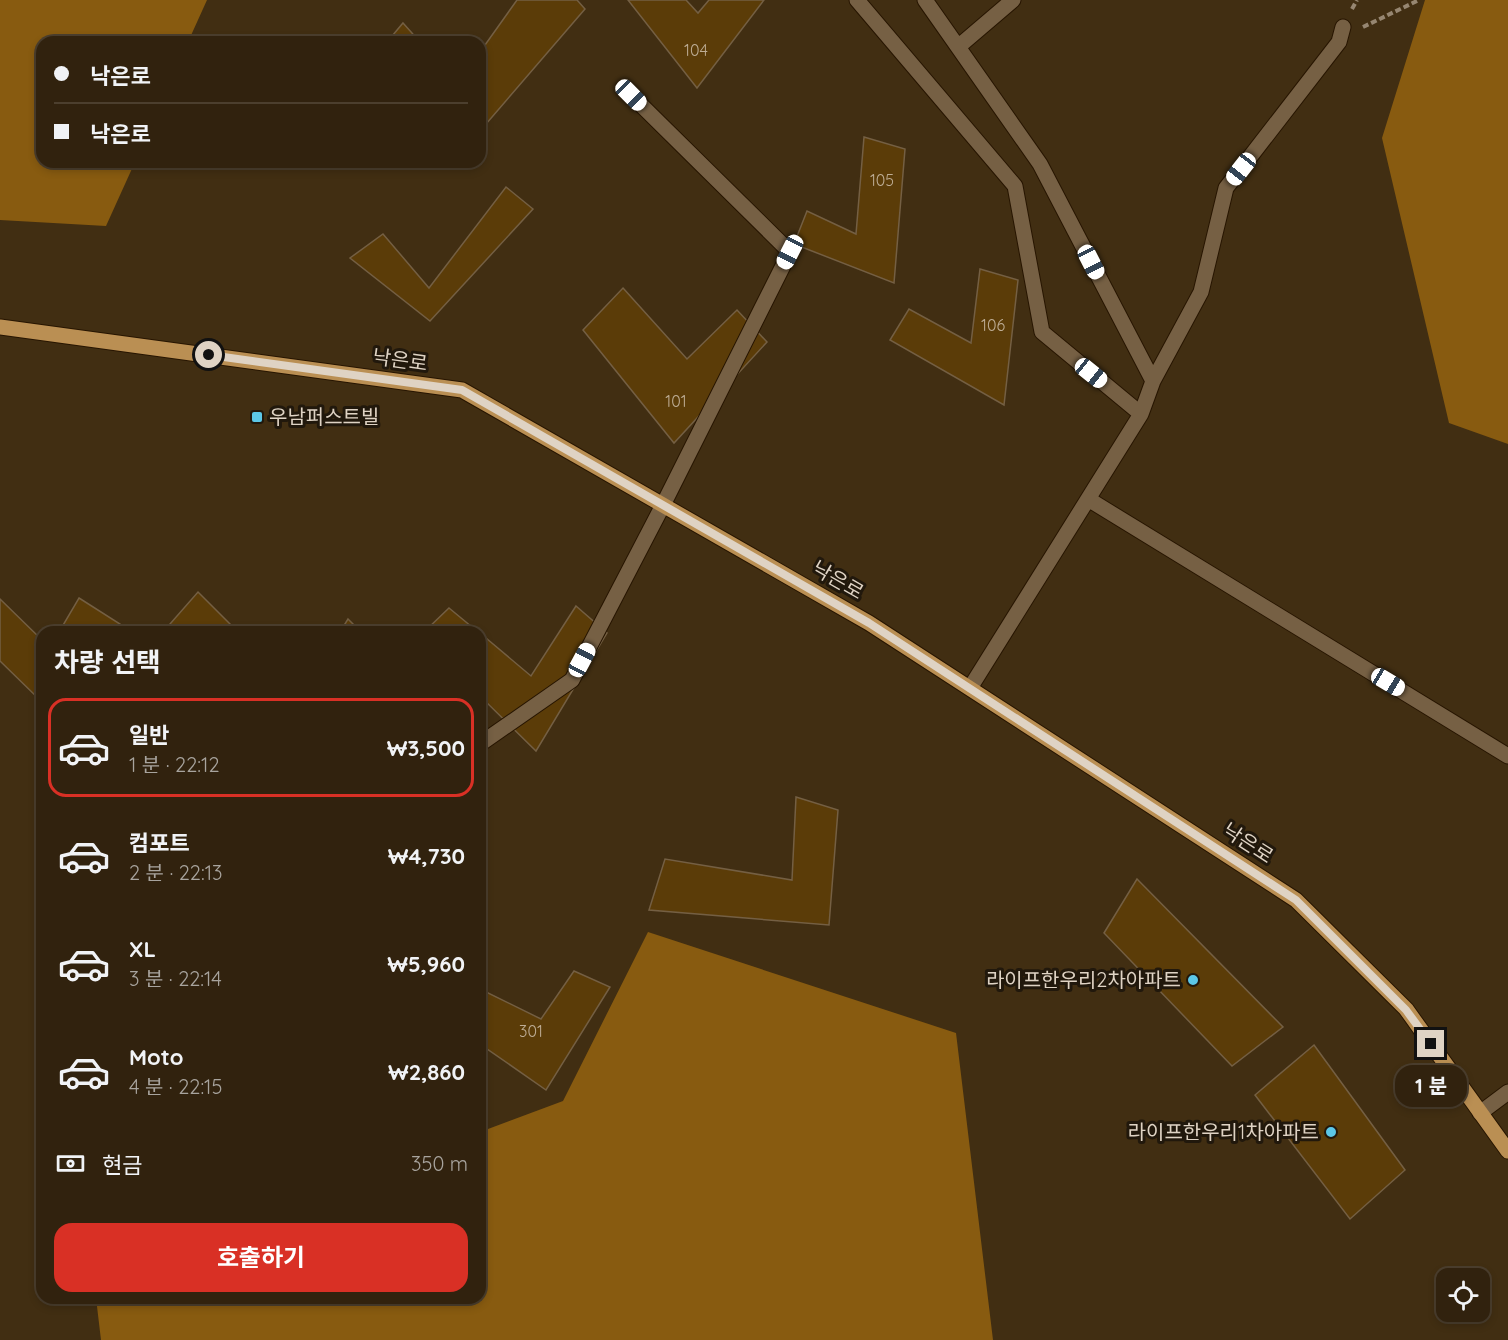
<!DOCTYPE html>
<html lang="ko">
<meta charset="utf-8">
<style>
body{margin:0;font-family:Quicksand,"Noto Sans KR",sans-serif;background:#3d2f1c;color:#f1f3f6;height:100vh;display:flex;flex-direction:column;font-size:22px;white-space:nowrap}
*{box-sizing:border-box;margin:0}
p{font-size:20px;color:#a8a49e}
.icon{flex:none;width:33px;height:33px;fill:none;stroke:currentColor;stroke-width:2;stroke-linecap:round;stroke-linejoin:round}
.map{position:relative;flex:1;overflow:hidden}
.panel{position:absolute;left:36px;top:626px;width:450px;height:678px;display:flex;flex-direction:column;background:#31220e;border-radius:18px;box-shadow:0 3px 9px #0003,0 0 0 2px #4c3f2e}
.panel>*{flex:none}
.banner{position:absolute;left:36px;top:36px;width:450px;height:132px;border-radius:18px;box-shadow:0 3px 9px #0003,0 0 0 2px #4c3f2e;display:grid;align-content:center;height:132px;padding:0 18px;background:#31220e}
.controls{position:absolute;left:1436px;top:1268px;display:grid;gap:12px}
.controls a{display:grid;place-items:center;width:54px;height:54px;border-radius:12px;background:#31220e;box-shadow:0 3px 9px #0003,0 0 0 2px #4c3f2e;font-size:30px}
.end{position:absolute;width:27px;height:27px;margin:-14px;border:8px solid #dfd3c4;background:#111;box-shadow:0 0 0 3px #111}
.from{border-radius:50%}
.bubble{position:absolute;height:42px;border-radius:18px;background:#31220e;box-shadow:0 3px 9px #0003,0 0 0 2px #4c3f2e;font-size:20px;font-weight:700;line-height:42px;text-align:center}
.car{position:absolute;width:18px;height:36px;margin:-18px -9px;border-radius:8px;box-shadow:0 0 4px 2px #0007;background:linear-gradient(#fff 24%,#345 0 40%,#fff 0 76%,#345 0 86%,#fff 0)}
.banner b{display:flex;align-items:center;gap:21px;height:57px;font-size:22px}
.banner b+b{border-top:2px solid #4c3f2e}
.banner i{width:15px;height:15px;background:#f1f3f6}
ul{padding:0;list-style:none}
li{display:flex;align-items:center;gap:18px;height:99px;margin:0 12px 9px;padding:0 6px;border:3px solid transparent;border-radius:18px}
li div{flex:1}
li b{display:block;font-size:22px}
li em{font-style:normal;font-weight:700}
li.current{border-color:#d93025}
li>.icon{width:54px;height:54px;stroke-width:1.5}
h2{padding:0 18px;font-size:27px;line-height:72px}
.pay{display:flex;align-items:center;gap:15px;height:66px;padding:0 18px;font-size:22px}
.pay p{margin-inline-start:auto}
.primary-button{display:flex;gap:12px;margin-top:auto;padding:12px 18px}
.primary-button a{flex:1;height:69px;border-radius:18px;background:#d93025;color:#fff;font-size:24px;font-weight:700;line-height:69px;text-align:center}
.map>svg:first-child{display:block}
</style>
<div class="map">
<svg width="1508" height="1340" viewBox="0 0 1508 1340">
<rect width="100%" height="100%" fill="#412e12"/>
<!-- forest -->
<path fill="#885b10" d="M0 0H207L188 42H42V162H135L106 226 0 220Z
M1425 0H1508V444L1449 423 1382 138Z
M648 932 956 1033 993 1340H101L96 1298H480V1132L563 1101Z"/>
<!-- building -->
<path fill="#5b3c08" stroke="#745f43" stroke-width="1.5" d="M517 0H577L585 9 480 131V52Z
M628 0H686L698 13 709 0H764L697 88Z
M403 23 420 42H387Z
M864 137 905 149 894 283 794 244 807 211 856 234Z
M506 187 533 209 430 321 350 258 383 234 429 288Z
M980 269 1018 280 1004 405 890 340 909 309 971 343Z
M623 288 687 359 737 310 767 342 674 443 583 330Z
M198 592 238 632H163Z
M79 598 120 624 116 632H59Z
M0 599 42 640V702L0 661Z
M576 606 607 633 536 751 480 696V633L531 676Z
M449 608 478 632H424Z
M348 619 361 632H340Z
M796 797 838 810 829 925 649 910 665 859 792 880Z
M1137 879 1283 1027 1232 1066 1104 933Z
M574 971 610 987 546 1090 480 1044V989L541 1019Z
M1314 1045 1405 1170 1350 1219 1255 1095Z"/>
<g fill="none" stroke-linecap="round" stroke-linejoin="round">
<!-- minor casing -->
<g stroke="#271500" stroke-width="17">
<path id="minor" d="M857 0 1015 186 1042 332 1141 414 970 688
M925 0 1040 164 1153 381 1141 414
M958 47 1013 0
M1153 381 1201 292 1226 188 1339 42 1343 27
M1088 499 1508 756
M480 744 572 680 663 505 790 252 631 95
M1480 1113 1508 1092"/>
</g>
<!-- major casing -->
<g stroke="#271500" stroke-width="17">
<path id="major" d="M0 327 462 390 869 623 1296 900 1406 1009 1508 1151"/>
</g>
<!-- path -->
<path stroke="#968671" stroke-width="4" stroke-dasharray="6 3" stroke-linecap="butt" d="M1352 9 1357 0
M1363 27 1419 0"/>
<!-- minor -->
<use href="#minor" stroke="#766044" stroke-width="15"/>
<!-- major -->
<use href="#major" stroke="#ba8f53" stroke-width="15"/>
</g>
<g fill="none" stroke-linecap="round" stroke-linejoin="round">
<!-- route -->
<path stroke="#dfd3c4" stroke-width="8" d="M209 355 462 390 869 623 1296 900 1406 1010 1431 1044"/>
</g>
<!-- markers -->
<g fill="#5cc7e7" stroke="#21180c" stroke-width="2">
<rect x="251" y="411" width="12" height="12" rx="3"/>
<circle cx="1193" cy="980" r="6"/>
<circle cx="1331" cy="1132" r="6"/>
</g>
<g text-anchor="middle" stroke-width="6" stroke-linejoin="round" paint-order="stroke">
<!-- number labels -->
<g font-size="16" fill="#bead95">
<text x="696" y="56">104</text>
<text x="882" y="186">105</text>
<text x="993" y="331">106</text>
<text x="676" y="407">101</text>
<text x="531" y="1037">301</text>
</g>
<!-- street labels -->
<g font-size="20" fill="#dfd3c4" stroke="#21180c">
<text transform="translate(400 360) rotate(8)" y="7">낙은로</text>
<text transform="translate(838 580) rotate(30)" y="7">낙은로</text>
<text transform="translate(1248 843) rotate(33)" y="7">낙은로</text>
</g>
<!-- poi labels -->
<g font-size="20" fill="#dfd3c4" stroke="#21180c" text-anchor="end">
<text x="269" y="424" text-anchor="start">우남퍼스트빌</text>
<text x="1181" y="987">라이프한우리2차아파트</text>
<text x="1319" y="1139">라이프한우리1차아파트</text>
</g>
</g>
</svg>
<div class="controls">
<a><svg class="icon" aria-label="locate" viewBox="0 0 24 24"><circle cx="12" cy="12" r="6"/><path d="M12 2v4M12 18v4M2 12h4M18 12h4"/></svg></a>
</div>
<i class="end from" style="left:209px;top:355px"></i>
<i class="end" style="left:1431px;top:1044px"></i>
<div class="bubble" style="left:1395px;top:1065px;width:72px">1 분</div>
<i class="car" style="left:631px;top:95px;rotate:135deg"></i>
<i class="car" style="left:1241px;top:169px;rotate:218deg"></i>
<i class="car" style="left:790px;top:252px;rotate:207deg"></i>
<i class="car" style="left:1091px;top:262px;rotate:153deg"></i>
<i class="car" style="left:1091px;top:373px;rotate:129deg"></i>
<i class="car" style="left:582px;top:660px;rotate:28deg"></i>
<i class="car" style="left:1388px;top:682px;rotate:121deg"></i>
<div class="banner">
<b><i class="from"></i>낙은로</b>
<b><i></i>낙은로</b>
</div>
<section class="panel">
<h2>차량 선택</h2>
<ul>
<li class="current"><svg class="icon" aria-label="car" viewBox="0 0 24 24"><path d="M5 17H2v-5l4-1 3-4h7l3 4 3 1v5h-3M9 17h6M6 11h13"/><circle cx="7" cy="17" r="2"/><circle cx="17" cy="17" r="2"/></svg><div><b>일반</b><p>1 분 · 22:12</p></div><em>₩3,500</em></li>
<li><svg class="icon" aria-label="car" viewBox="0 0 24 24"><path d="M5 17H2v-5l4-1 3-4h7l3 4 3 1v5h-3M9 17h6M6 11h13"/><circle cx="7" cy="17" r="2"/><circle cx="17" cy="17" r="2"/></svg><div><b>컴포트</b><p>2 분 · 22:13</p></div><em>₩4,730</em></li>
<li><svg class="icon" aria-label="car" viewBox="0 0 24 24"><path d="M5 17H2v-5l4-1 3-4h7l3 4 3 1v5h-3M9 17h6M6 11h13"/><circle cx="7" cy="17" r="2"/><circle cx="17" cy="17" r="2"/></svg><div><b>XL</b><p>3 분 · 22:14</p></div><em>₩5,960</em></li>
<li><svg class="icon" aria-label="car" viewBox="0 0 24 24"><path d="M5 17H2v-5l4-1 3-4h7l3 4 3 1v5h-3M9 17h6M6 11h13"/><circle cx="7" cy="17" r="2"/><circle cx="17" cy="17" r="2"/></svg><div><b>Moto</b><p>4 분 · 22:15</p></div><em>₩2,860</em></li>
</ul>
<div class="pay"><svg class="icon" aria-label="cash" viewBox="0 0 24 24"><path d="M3 7h18v10H3z"/><circle cx="12" cy="12" r="2"/></svg>현금<p>350 m</p></div>
<div class="primary-button"><a>호출하기</a></div>
</section>
</div>
